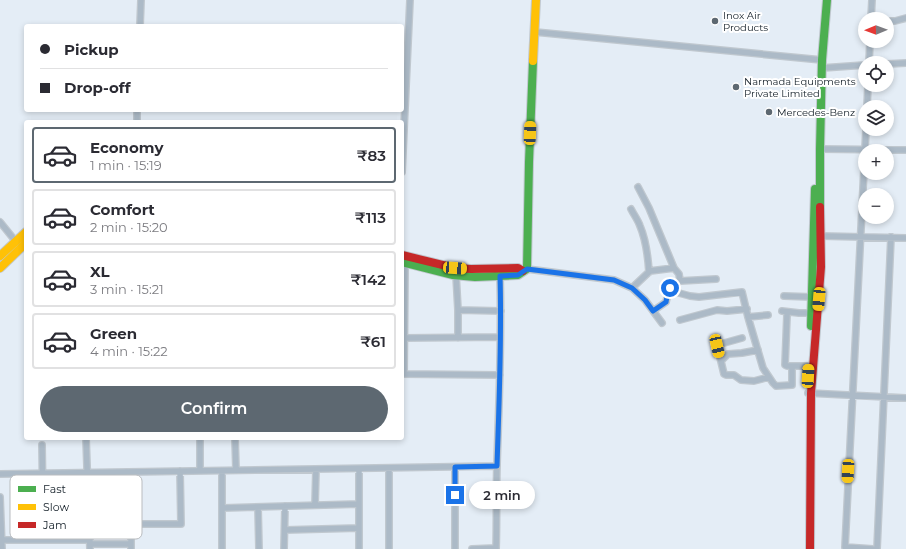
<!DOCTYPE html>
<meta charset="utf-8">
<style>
body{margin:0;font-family:Montserrat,sans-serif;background:#f2f2f3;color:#2b2b33;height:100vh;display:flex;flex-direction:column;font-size:15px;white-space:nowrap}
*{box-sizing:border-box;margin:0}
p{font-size:13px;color:#7c7c81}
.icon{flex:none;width:22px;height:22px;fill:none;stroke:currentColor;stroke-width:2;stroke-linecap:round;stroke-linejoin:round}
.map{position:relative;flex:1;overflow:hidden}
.panel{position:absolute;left:24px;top:120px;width:380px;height:320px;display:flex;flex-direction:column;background:#fff;border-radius:4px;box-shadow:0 2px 6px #0003}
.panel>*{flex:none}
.top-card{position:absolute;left:24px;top:24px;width:380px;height:88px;border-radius:4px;box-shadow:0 2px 6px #0003;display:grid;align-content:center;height:88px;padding:0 16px;background:#fff}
.needle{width:26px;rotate:269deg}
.buttons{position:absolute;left:858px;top:12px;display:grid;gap:8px}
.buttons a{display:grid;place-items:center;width:36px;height:36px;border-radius:50%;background:#fff;box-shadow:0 2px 6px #0003;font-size:20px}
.end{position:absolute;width:18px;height:18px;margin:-9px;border:5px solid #1a73e8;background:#fff;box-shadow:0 0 0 2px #fff}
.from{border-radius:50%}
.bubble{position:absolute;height:28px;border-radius:14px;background:#fff;box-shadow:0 2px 6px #0003;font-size:13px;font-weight:600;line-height:28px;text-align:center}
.car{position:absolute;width:12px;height:24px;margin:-12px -6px;border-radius:5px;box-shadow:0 0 3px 1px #0007;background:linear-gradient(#f5c518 24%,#345 0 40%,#f5c518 0 76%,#345 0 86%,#f5c518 0)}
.top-card b{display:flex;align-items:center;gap:14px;height:38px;font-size:15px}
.top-card b+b{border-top:1px solid #e1e1e2}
.top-card i{width:10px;height:10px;background:#2b2b33}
ul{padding:7px 0 0;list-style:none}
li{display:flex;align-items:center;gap:12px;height:56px;margin:0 8px 6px;padding:0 8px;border:2px solid #e1e1e2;border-radius:4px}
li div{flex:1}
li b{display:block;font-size:15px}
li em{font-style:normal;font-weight:600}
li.active{border-color:#5d6871}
li>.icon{width:36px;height:36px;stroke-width:1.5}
.action{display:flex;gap:8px;margin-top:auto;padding:8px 16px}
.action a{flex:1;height:46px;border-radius:24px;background:#5d6871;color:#fff;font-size:16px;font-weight:600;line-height:46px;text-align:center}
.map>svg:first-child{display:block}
</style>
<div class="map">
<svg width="906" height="549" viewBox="0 0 906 549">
<rect width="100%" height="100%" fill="#e4edf6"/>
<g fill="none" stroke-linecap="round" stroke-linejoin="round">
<!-- street casing -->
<g stroke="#c0c8cf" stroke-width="8">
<path id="street" d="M871 19 872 0
M887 21H895L906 18
M140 26 141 0
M535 32 822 60
M869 63 870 41
M887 64 906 63
M822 68 865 65
M867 107 868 85
M137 122V110
M866 129 845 547 873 549
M820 149 906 150
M402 172 410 0
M638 187 649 208 674 268 679 274 680 281 716 279
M631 209C634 215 638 220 640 226 646 240 648 257 649 272
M0 222 17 243
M821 236 906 238
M527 269 614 280 632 288 645 300 662 323
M456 275 458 310V338
M632 288 650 271 674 268
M668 290 690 296 699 297 742 292 748 317 763 368 773 383 776 386 792 385V366
M784 296 812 297
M458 310 501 311
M653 311 666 302 669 289 674 286 675 284 680 281
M782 311 799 313H811
M787 315 785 365 787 366H809
M748 317 768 315
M680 320 717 310 727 311 747 309
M404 338 500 337
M742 338 717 345 724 374 726 375H734L741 380 754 381 769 377
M721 361 728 354 742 353 758 350
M404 373 405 263
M402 374 500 375
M808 393 906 398
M86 438 90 549
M200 438V471
M235 438 236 470
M42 445 43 507
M389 468V549
M359 469V549
M222 471V549
M0 474 497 466
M0 497 2 549
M315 505 316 469
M258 507 259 549
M28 508 59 507
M223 508 359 504
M131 524H181L180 471
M285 530 359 528
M2 540H90
M90 544H131
M131 549V472
M284 549 285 506
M455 549V467
M472 549 496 548
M496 549C497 521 496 492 497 464 499 401 502 339 500 276
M877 549 891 237"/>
</g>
<!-- fast casing -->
<g stroke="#c0c8cf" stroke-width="10">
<path id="fast" d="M820 207V149L822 60 827 0
M402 262 453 275 475 277 518 275 527 269 529 162 533 61
M811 326 815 189"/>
</g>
<!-- slow casing -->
<g stroke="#c0c8cf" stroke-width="10">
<path id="slow" d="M533 61 536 0
M0 256 26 232
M0 268 26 243"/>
</g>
<!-- jam casing -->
<g stroke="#c0c8cf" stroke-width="10">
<path id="jam" d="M402 255 455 268 471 269 518 268 523 271
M810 549 811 393 821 267 820 207"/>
</g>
<!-- street -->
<use href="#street" stroke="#acbac7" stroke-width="5.5"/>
<!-- fast -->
<use href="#fast" stroke="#4caf50" stroke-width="8"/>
<!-- slow -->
<use href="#slow" stroke="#ffc107" stroke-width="8"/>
<!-- jam -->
<use href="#jam" stroke="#c62828" stroke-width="8"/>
</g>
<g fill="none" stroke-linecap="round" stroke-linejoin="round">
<!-- route -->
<path stroke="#1a73e8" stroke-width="5" d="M455 495V467L497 466C499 403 502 339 500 276L518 275 527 269 614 280 632 288 645 300 653 311 666 302 668 290 670 288"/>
</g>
<!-- markers -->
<g fill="#5d6871" stroke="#fff" stroke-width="1.5">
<circle cx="715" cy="21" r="4"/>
<circle cx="736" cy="87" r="4"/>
<circle cx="769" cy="112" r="4"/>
</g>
<g text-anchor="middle" stroke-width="4" stroke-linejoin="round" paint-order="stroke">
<!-- poi labels -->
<g font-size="10" fill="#152029" stroke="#fff" text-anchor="start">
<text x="723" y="19">Inox Air<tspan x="723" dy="12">Products</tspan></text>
<text x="744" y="85">Narmada Equipments<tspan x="744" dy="12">Private Limited</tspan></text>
<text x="777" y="116">Mercedes-Benz</text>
</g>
</g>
<!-- legend -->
<rect x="10" y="475" width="132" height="64" rx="6" fill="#fff" stroke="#b9bcbf" stroke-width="1"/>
<rect x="18" y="486" width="18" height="6" fill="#4caf50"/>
<rect x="18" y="504" width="18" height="6" fill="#ffc107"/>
<rect x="18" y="522" width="18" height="6" fill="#c62828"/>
<g font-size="11" fill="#152029">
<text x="43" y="493">Fast</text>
<text x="43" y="511">Slow</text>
<text x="43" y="529">Jam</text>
</g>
</svg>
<div class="buttons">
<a><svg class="needle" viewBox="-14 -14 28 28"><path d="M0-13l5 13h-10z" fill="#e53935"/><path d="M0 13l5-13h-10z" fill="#7c7c81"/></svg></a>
<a><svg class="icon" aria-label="locate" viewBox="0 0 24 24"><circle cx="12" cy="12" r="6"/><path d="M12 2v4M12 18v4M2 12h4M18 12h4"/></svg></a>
<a><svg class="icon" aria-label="layers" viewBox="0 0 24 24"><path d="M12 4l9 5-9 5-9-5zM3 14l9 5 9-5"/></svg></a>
<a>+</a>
<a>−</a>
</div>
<i class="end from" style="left:670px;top:288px"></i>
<i class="end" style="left:455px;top:495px"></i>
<div class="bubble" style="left:469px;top:481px;width:66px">2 min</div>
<i class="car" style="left:530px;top:133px;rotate:2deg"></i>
<i class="car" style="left:455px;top:268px;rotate:94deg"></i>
<i class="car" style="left:819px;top:299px;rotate:185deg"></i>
<i class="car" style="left:717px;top:346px;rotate:167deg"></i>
<i class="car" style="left:808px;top:376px;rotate:3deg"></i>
<i class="car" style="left:848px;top:471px;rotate:183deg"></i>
<div class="top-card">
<b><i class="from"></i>Pickup</b>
<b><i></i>Drop-off</b>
</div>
<section class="panel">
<ul>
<li class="active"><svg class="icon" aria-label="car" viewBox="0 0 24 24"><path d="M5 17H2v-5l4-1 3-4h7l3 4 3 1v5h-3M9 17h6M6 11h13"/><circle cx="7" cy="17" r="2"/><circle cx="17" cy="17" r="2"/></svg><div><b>Economy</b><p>1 min · 15:19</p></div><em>₹83</em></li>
<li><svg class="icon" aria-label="car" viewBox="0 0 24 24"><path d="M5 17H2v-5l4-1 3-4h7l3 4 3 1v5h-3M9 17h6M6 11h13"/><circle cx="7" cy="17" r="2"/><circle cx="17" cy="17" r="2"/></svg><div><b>Comfort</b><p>2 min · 15:20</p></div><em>₹113</em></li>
<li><svg class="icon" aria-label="car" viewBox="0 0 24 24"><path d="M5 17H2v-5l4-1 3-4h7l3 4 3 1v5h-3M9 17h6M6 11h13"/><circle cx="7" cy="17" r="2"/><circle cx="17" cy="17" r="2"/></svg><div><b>XL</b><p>3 min · 15:21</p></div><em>₹142</em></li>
<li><svg class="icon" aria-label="car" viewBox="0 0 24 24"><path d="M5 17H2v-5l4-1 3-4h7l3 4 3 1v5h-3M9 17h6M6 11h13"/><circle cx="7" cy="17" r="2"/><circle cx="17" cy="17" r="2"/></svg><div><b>Green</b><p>4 min · 15:22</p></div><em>₹61</em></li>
</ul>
<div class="action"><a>Confirm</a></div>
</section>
</div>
